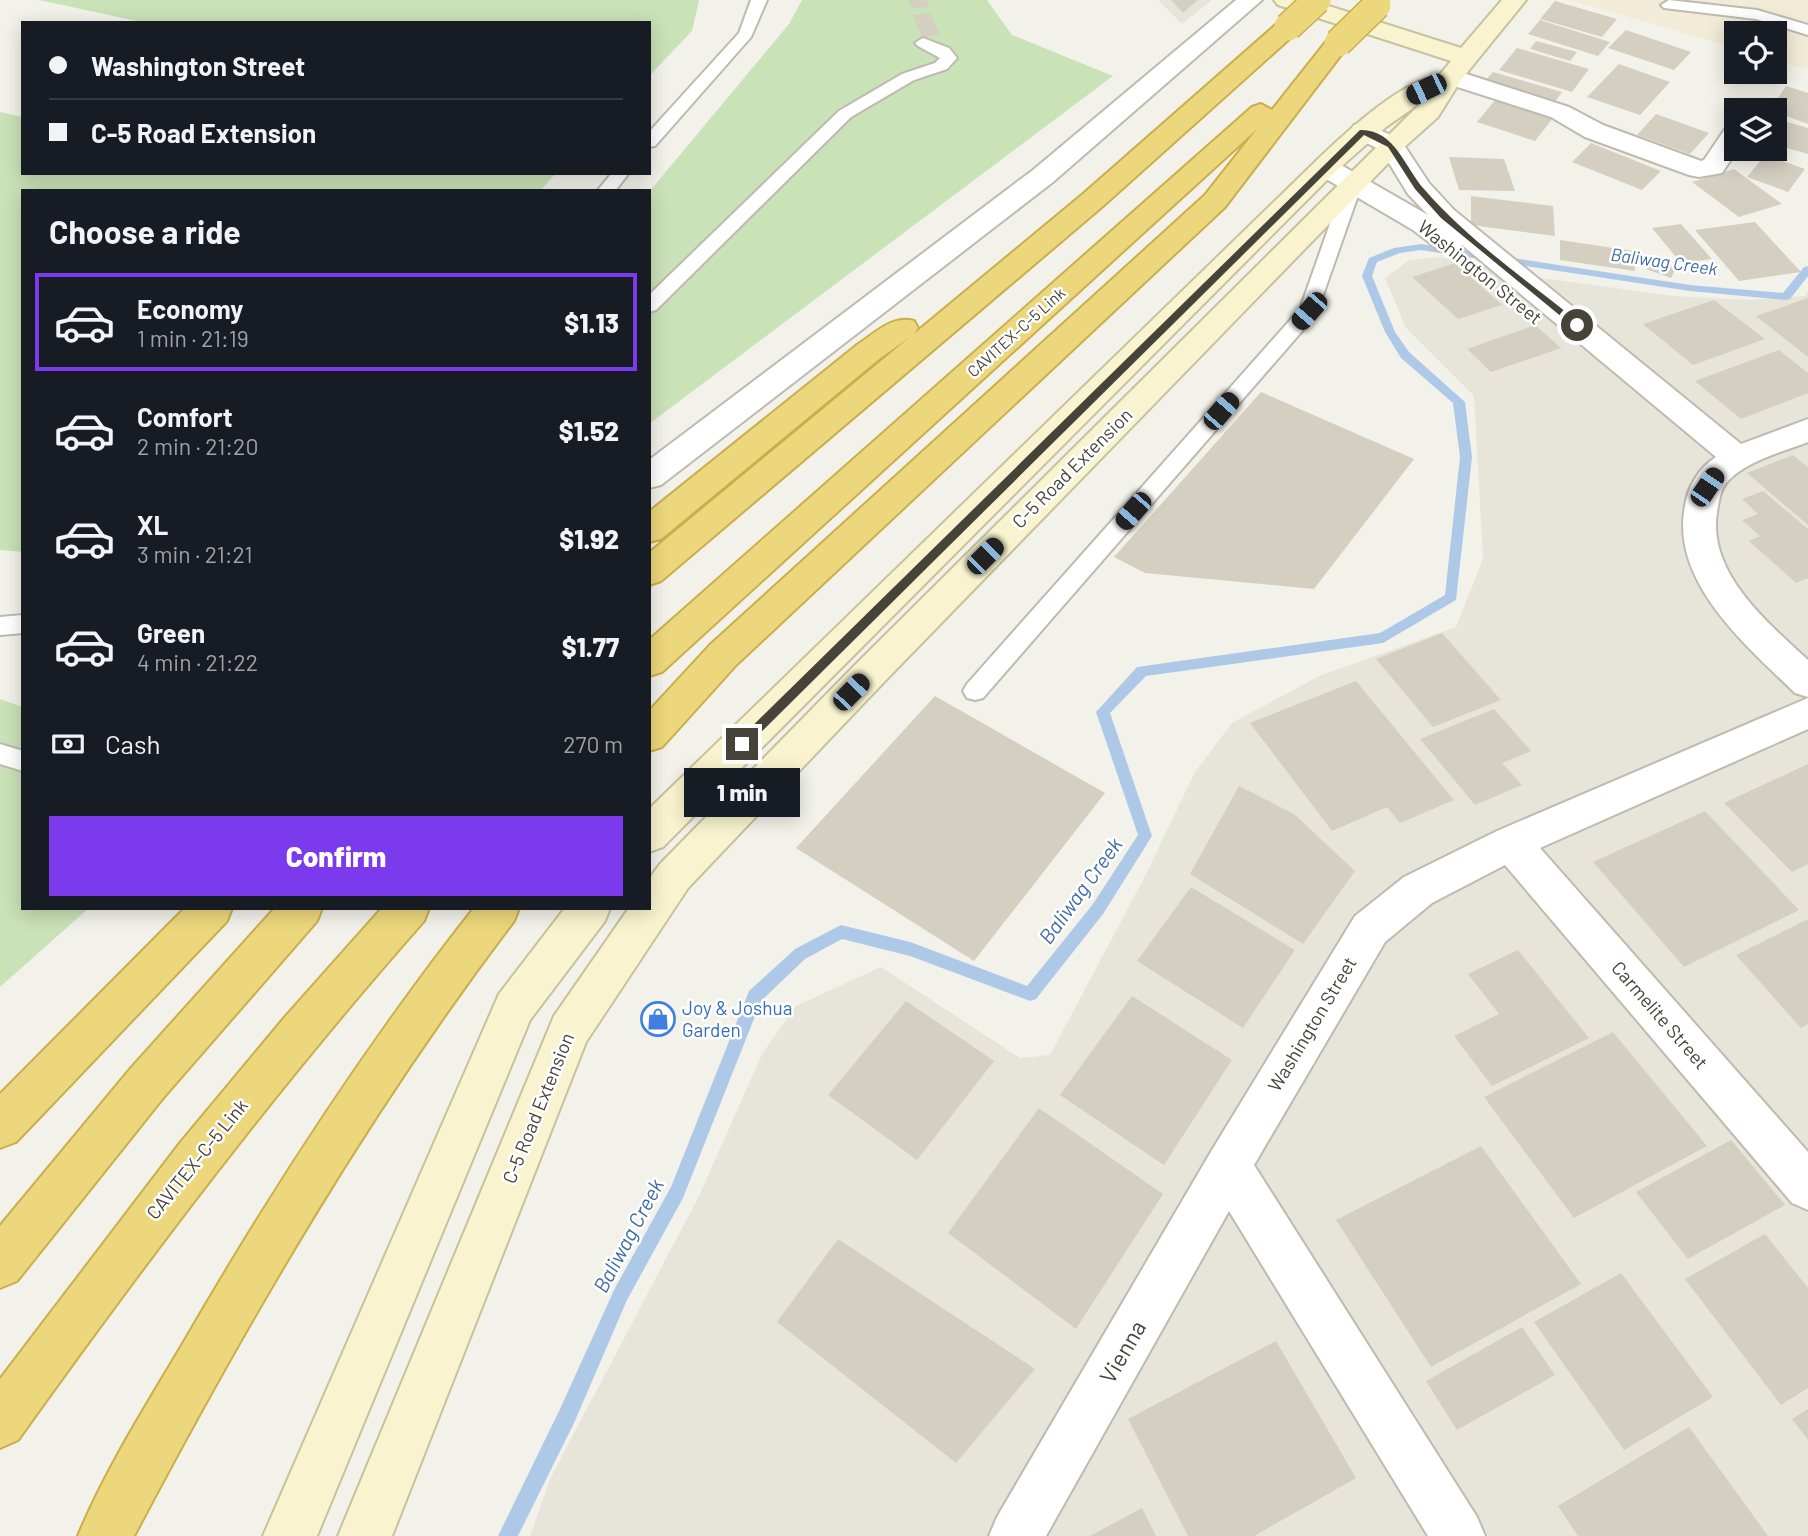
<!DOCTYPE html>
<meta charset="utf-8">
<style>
body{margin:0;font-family:Barlow,sans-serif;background:#20242c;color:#f1f3f6;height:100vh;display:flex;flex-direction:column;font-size:26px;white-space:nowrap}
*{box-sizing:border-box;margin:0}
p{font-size:23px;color:#9ea1a6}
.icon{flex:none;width:38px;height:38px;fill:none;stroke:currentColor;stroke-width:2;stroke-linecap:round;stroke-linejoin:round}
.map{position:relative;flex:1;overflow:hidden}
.sheet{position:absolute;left:21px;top:189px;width:630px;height:721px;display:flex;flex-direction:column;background:#171b24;border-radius:0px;box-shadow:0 4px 18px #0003}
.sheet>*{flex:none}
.banner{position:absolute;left:21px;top:21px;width:630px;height:154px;border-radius:0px;box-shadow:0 4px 18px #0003;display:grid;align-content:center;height:154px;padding:0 28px;background:#171b24}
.fabs{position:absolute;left:1724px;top:21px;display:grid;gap:14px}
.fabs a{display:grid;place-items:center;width:63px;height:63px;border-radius:0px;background:#171b24;box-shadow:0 4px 18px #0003;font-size:35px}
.end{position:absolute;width:32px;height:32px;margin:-16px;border:9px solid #464339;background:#fff;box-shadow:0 0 0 4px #fff}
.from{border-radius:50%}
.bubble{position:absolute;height:49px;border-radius:0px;background:#171b24;box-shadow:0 4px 18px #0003;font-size:23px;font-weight:800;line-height:49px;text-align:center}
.car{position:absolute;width:21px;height:42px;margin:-21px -10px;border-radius:9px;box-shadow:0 0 5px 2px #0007;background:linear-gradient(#222 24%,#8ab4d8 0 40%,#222 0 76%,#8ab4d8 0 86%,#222 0)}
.banner b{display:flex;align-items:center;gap:24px;height:66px;font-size:26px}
.banner b+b{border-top:2px solid #363941}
.banner i{width:18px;height:18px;background:#f1f3f6}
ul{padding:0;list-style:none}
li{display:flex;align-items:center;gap:21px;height:98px;margin:0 14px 10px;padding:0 14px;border:4px solid transparent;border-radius:0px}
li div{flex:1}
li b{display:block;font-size:26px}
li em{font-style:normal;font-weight:800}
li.on{border-color:#7c3aed}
li>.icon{width:63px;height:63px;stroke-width:1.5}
h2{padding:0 28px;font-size:32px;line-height:84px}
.pay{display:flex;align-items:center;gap:18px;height:77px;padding:0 28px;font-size:26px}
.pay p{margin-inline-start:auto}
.action{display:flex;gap:14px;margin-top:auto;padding:14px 28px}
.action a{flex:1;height:80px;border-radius:0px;background:#7c3aed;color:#fff;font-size:28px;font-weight:800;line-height:80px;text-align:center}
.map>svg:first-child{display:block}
</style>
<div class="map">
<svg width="1808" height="1536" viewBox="0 0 1808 1536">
<rect width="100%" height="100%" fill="#f3f2ea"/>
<!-- residential -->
<path fill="#e7e4d9" d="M1158 0H1212L1182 24Z
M1440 257 1527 276 1673 296 1749 300 1805 296 1808 290V1536H530L550 1479 699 1196 762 1054 796 1006 881 967 1020 1058 1050 1055 1144 878 1195 772 1232 723 1319 676 1456 627 1483 559 1474 396 1406 328 1385 278 1409 260Z"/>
<!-- commercial -->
<path fill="#f2ebd8" d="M1570 0H1808V66L1806 69 1775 60 1774 33H1736V48Z"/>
<!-- green -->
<path fill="#cae2b8" d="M39 0H699L692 31 649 76V23H146Z
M802 0H987L1012 35 1113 76 649 424V192L789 24Z
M0 112 23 117V173H556L540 191H23V552L0 550Z
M0 699 23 707V908H89L0 987Z"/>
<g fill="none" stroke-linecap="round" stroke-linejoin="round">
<!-- stream -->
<path fill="#aec9e8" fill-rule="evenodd" d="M1421 244 1690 285 1783 293 1804 267 1808 266V276L1790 299 1786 300 1690 291 1421 250 1400 253 1377 262 1372 276 1395 332 1409 352 1465 402 1472 457 1456 600 1383 643 1146 676 1110 713 1152 836 1103 914 1036 999 1030 1001 910 956 842 939 805 959 761 1001 683 1198 627 1300 574 1423 518 1536H498L560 1409 615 1288 671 1187 749 991 795 949 841 925 910 942 1027 986 1093 904 1138 835 1096 712 1137 667 1380 633 1445 595 1460 457 1453 403 1401 358 1385 332 1362 276 1369 258 1394 248Z"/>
</g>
<!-- building -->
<path fill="#d4cfc1" d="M908 0H926L929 7 912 8Z
M1171 0H1198L1183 13Z
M1555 1 1617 19 1602 37 1540 19Z
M930 13 940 35 922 37 913 15Z
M1540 20 1610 42 1598 56 1528 34Z
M1626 30 1691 52 1674 70 1608 48Z
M1536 41 1577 52 1570 61 1530 49Z
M1517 48 1589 69 1572 92 1499 70Z
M1619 64 1670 82 1640 115 1587 97Z
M1493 72 1562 92 1555 102 1485 81Z
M1786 86 1808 93V124L1770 110Z
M1496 99 1553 118 1535 141 1477 122Z
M1656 114 1709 133 1690 154 1637 135Z
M1774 118 1808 128V154L1774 144Z
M1591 143 1661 171 1642 190 1572 162Z
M1765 155 1805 169 1788 192 1747 177Z
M1449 157 1504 159 1515 191 1459 190Z
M1734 169 1782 204 1739 217 1692 182Z
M1471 196 1553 206 1555 236 1471 225Z
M1755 222 1801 272 1739 281 1695 230Z
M1681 224 1712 259 1681 263 1652 228Z
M1560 240 1634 251 1635 271 1560 260Z
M1651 260 1676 268 1671 278 1646 269Z
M1455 263 1502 305 1458 319 1412 277Z
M1808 298V357L1756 316Z
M1714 300 1765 339 1693 365 1643 324Z
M1535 325 1561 348 1491 372 1467 349Z
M1779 350 1808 373V393L1741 419 1695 381Z
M1261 392 1414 459 1314 589 1145 573 1114 557Z
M1793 455 1808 467V525L1747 473Z
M1763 491 1808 529V578L1796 583 1749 541 1760 536 1742 520 1758 514 1742 499Z
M1442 633 1501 700 1433 727 1376 659Z
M1356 681 1454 800 1400 823 1387 807 1332 831 1250 723Z
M935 696 1105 793 974 961 796 848Z
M1494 709 1531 751 1502 763 1522 785 1475 805 1420 739Z
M1808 764V864L1792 872 1724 803Z
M1239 786 1294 814 1355 871 1303 944 1190 874Z
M1705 811 1799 910 1684 967 1593 862Z
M1191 887 1295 950 1243 1028 1137 961Z
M1808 919V1024L1801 1028 1736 955Z
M1518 950 1589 1038 1492 1086 1454 1036 1499 1014 1468 974Z
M1132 996 1232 1060 1164 1165 1060 1095Z
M906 1001 994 1061 917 1160 828 1095Z
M1613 1032 1707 1146 1574 1218 1484 1097Z
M1039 1108 1163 1194 1076 1329 948 1233Z
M1731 1140 1785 1205 1688 1259 1636 1192Z
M1481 1146 1581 1284 1431 1367 1336 1220Z
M1765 1234 1808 1288V1388L1781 1405 1685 1279Z
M838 1239 1035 1369 956 1463 777 1322Z
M1621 1273 1713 1397 1624 1450 1534 1322Z
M1522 1327 1555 1375 1457 1430 1426 1381Z
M1276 1341 1356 1478 1254 1536H1188L1128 1419Z
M1808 1409V1440L1792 1419Z
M1689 1427 1768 1536H1578L1558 1506Z
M1142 1508 1156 1536H1090Z"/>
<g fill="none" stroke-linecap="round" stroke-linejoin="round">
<!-- lane casing -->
<g stroke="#bebaae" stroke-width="4">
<path id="lane" d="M751 0H767L751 37 655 146 649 147V132L739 33Z
M1669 0 1757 10 1808 25V35L1756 19 1664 8 1661 5Z
M923 38 949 48 957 58 947 69 914 80 851 117 656 310 649 312V295L839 111 902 74 935 63 940 58 918 46 915 43Z
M612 173H629L615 191H597Z
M1353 179 1362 184 1316 315 983 698 975 700 967 698 963 691 967 684 1300 309 1344 184Z
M23 615V633L0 635V617Z
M0 744 23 751V771L0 764Z"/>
</g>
<!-- street casing -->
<g stroke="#bebaae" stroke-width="4">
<path id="street" d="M1236 0H1262L1053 182 661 485 649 488V460L1033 170Z
M1451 69 1569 107 1603 125 1701 161 1704 160 1727 126 1736 124V149H1738L1722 173 1699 177 1689 175 1585 137 1551 117 1442 82 1438 77 1442 72Z
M1363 123 1400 139 1429 183 1454 210 1741 444 1808 419V442C1782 452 1746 461 1727 482 1720 490 1719 501 1717 512 1707 573 1768 623 1808 660V697L1795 693C1746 645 1670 582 1685 506 1688 486 1699 468 1716 457L1462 245 1459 250 1449 253 1439 250 1413 230 1316 173 1312 167 1316 161 1325 159 1334 161 1428 215 1408 194 1381 150 1354 137 1350 131 1354 125Z
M1808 698V729L1540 848 1808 1152V1210L1792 1203 1505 865 1432 903 1385 942 1254 1165 1477 1517 1485 1536H1428L1229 1211 1046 1536H989L997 1517 1212 1150 1355 916 1404 877 1497 831Z"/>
</g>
<!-- secondary casing -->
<g stroke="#c7c29b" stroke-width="4">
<path id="secondary" d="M1274 0H1310L1461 48 1502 0H1526L1461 80 1438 117 1400 151 882 684 688 888 586 1042 392 1536H338L554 1016 629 908H649V879L660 864 856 664 1423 101 1386 127 1334 173 663 847 649 852V809L1316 161C1341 137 1403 78 1438 77L1451 61 1278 5Z
M565 908H610L605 921 530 1020 317 1536H263L499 994Z"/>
</g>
<!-- highway casing -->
<g stroke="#cbae4c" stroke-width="4">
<path id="highway" d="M1288 20 1297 22 1300 27 1297 32 1103 206 661 581 649 585V553L910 337 879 359 661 539 649 542V512L857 345C875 333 892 315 914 321L918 328 914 334 1083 194 1279 22Z
M1338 36 1347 38 1350 43 1225 207 736 665 662 747 649 751V711L710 645 1205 195 1257 129 662 672 649 676V640L1252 107 1261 104 1272 110 1329 38Z
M185 908H232L227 921 16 1142 0 1148V1094Z
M275 908H322L317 921 163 1098 17 1281 0 1288V1226L131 1068Z
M382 908H429L424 921C278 1086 146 1261 18 1440L0 1448V1379L180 1143 285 1017Z
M474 908H519L514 921C367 1114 247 1322 134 1536H78C106 1468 148 1403 185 1340 272 1190 366 1045 474 908Z"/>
</g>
<!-- lane -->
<use href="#lane" fill="#fff" fill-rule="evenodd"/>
<!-- street -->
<use href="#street" fill="#fff" fill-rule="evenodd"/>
<!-- secondary -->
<use href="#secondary" fill="#f9f4cf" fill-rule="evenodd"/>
<!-- highway -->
<use href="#highway" fill="#edd77c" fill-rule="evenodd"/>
<!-- highway-bridge casing -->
<g stroke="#cbae4c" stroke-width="30" stroke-linecap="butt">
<path id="highway-bridge" d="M1288 27 1317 0
M1338 43 1377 5"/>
</g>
<!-- highway-bridge -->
<use href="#highway-bridge" stroke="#edd77c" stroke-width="27"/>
</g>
<!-- route -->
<path fill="#464339" d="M1360 130C1395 129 1405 168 1424 189 1468 240 1528 281 1580 323V327H1574L1441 218 1415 189 1388 147 1364 135 746 747H738V740Z"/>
<!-- icons -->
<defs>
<g id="shop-ring" transform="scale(1.75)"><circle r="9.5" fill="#fff" stroke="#3f7fe0" stroke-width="1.5"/><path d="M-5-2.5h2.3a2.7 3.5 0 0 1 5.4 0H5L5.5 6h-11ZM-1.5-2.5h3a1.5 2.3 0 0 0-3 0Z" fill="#3f7fe0"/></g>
</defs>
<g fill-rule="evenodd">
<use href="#shop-ring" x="658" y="1019"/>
</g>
<g text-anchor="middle" stroke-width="5" stroke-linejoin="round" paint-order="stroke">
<!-- far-street labels -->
<g font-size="16" fill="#464339" stroke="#fff">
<text transform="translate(1016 332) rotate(-42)" y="6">CAVITEX–C-5 Link</text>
</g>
<!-- far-water labels -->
<g font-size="18" font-style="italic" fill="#3e6ca6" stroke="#fff">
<text transform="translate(1664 262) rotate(8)" y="6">Baliwag Creek</text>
</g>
<!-- street labels -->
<g font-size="19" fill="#464339" stroke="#fff">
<text transform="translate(1480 272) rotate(39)" y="7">Washington Street</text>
<text transform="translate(1072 468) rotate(-45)" y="7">C-5 Road Extension</text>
<text transform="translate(1660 1015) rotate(49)" y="7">Carmelite Street</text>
<text transform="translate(1312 1024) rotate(-59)" y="7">Washington Street</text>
<text transform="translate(538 1108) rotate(-68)" y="7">C-5 Road Extension</text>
<text transform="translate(197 1159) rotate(-51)" y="7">CAVITEX–C-5 Link</text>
</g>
<!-- shop labels -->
<g font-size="19" fill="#366cbe" stroke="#fff" text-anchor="start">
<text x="682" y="1015">Joy &amp; Joshua<tspan x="682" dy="22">Garden</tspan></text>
</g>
<!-- water labels -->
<g font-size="21" font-style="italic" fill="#3e6ca6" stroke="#fff">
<text transform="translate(1081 891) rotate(-54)" y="7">Baliwag Creek</text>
<text transform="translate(629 1236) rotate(-62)" y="7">Baliwag Creek</text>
</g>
<!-- near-street labels -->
<g font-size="23" fill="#464339" stroke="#fff">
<text transform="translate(1123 1352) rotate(-60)" y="8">Vienna</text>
</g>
</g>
</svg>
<div class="fabs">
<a><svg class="icon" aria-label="locate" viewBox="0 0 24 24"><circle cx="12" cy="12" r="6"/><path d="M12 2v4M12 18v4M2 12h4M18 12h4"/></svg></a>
<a><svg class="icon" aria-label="layers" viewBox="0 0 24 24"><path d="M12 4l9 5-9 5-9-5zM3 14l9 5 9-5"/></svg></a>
</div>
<i class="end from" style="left:1577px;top:325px"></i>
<i class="end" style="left:742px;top:744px"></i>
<div class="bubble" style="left:684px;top:768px;width:116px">1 min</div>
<i class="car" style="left:1426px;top:89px;rotate:244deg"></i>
<i class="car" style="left:1309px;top:311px;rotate:221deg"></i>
<i class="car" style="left:1221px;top:411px;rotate:41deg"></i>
<i class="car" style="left:1707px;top:487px;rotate:34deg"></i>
<i class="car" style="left:1133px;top:511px;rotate:221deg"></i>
<i class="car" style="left:985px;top:556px;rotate:45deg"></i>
<i class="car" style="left:851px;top:692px;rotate:44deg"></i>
<div class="banner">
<b><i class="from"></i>Washington Street</b>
<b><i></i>C-5 Road Extension</b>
</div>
<section class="sheet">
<h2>Choose a ride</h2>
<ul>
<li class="on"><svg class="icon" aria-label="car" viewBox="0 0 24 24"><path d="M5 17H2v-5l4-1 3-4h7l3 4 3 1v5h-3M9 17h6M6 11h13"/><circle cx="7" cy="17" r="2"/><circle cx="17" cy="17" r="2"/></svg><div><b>Economy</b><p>1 min · 21:19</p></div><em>$1.13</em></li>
<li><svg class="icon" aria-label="car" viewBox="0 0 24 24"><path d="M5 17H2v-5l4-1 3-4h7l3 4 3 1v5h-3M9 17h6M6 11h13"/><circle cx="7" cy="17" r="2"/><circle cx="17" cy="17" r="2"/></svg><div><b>Comfort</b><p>2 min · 21:20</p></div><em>$1.52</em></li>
<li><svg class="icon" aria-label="car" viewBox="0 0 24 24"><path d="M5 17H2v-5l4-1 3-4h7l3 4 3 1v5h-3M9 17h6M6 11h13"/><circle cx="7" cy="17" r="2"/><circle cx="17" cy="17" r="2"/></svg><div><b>XL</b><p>3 min · 21:21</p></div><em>$1.92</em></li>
<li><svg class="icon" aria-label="car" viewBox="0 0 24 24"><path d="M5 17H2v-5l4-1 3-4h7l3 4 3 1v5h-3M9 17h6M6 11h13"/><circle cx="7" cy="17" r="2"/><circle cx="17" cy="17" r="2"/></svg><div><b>Green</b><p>4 min · 21:22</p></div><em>$1.77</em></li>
</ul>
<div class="pay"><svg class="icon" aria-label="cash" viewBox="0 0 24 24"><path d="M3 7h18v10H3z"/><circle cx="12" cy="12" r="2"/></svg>Cash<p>270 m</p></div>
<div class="action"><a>Confirm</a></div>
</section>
</div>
